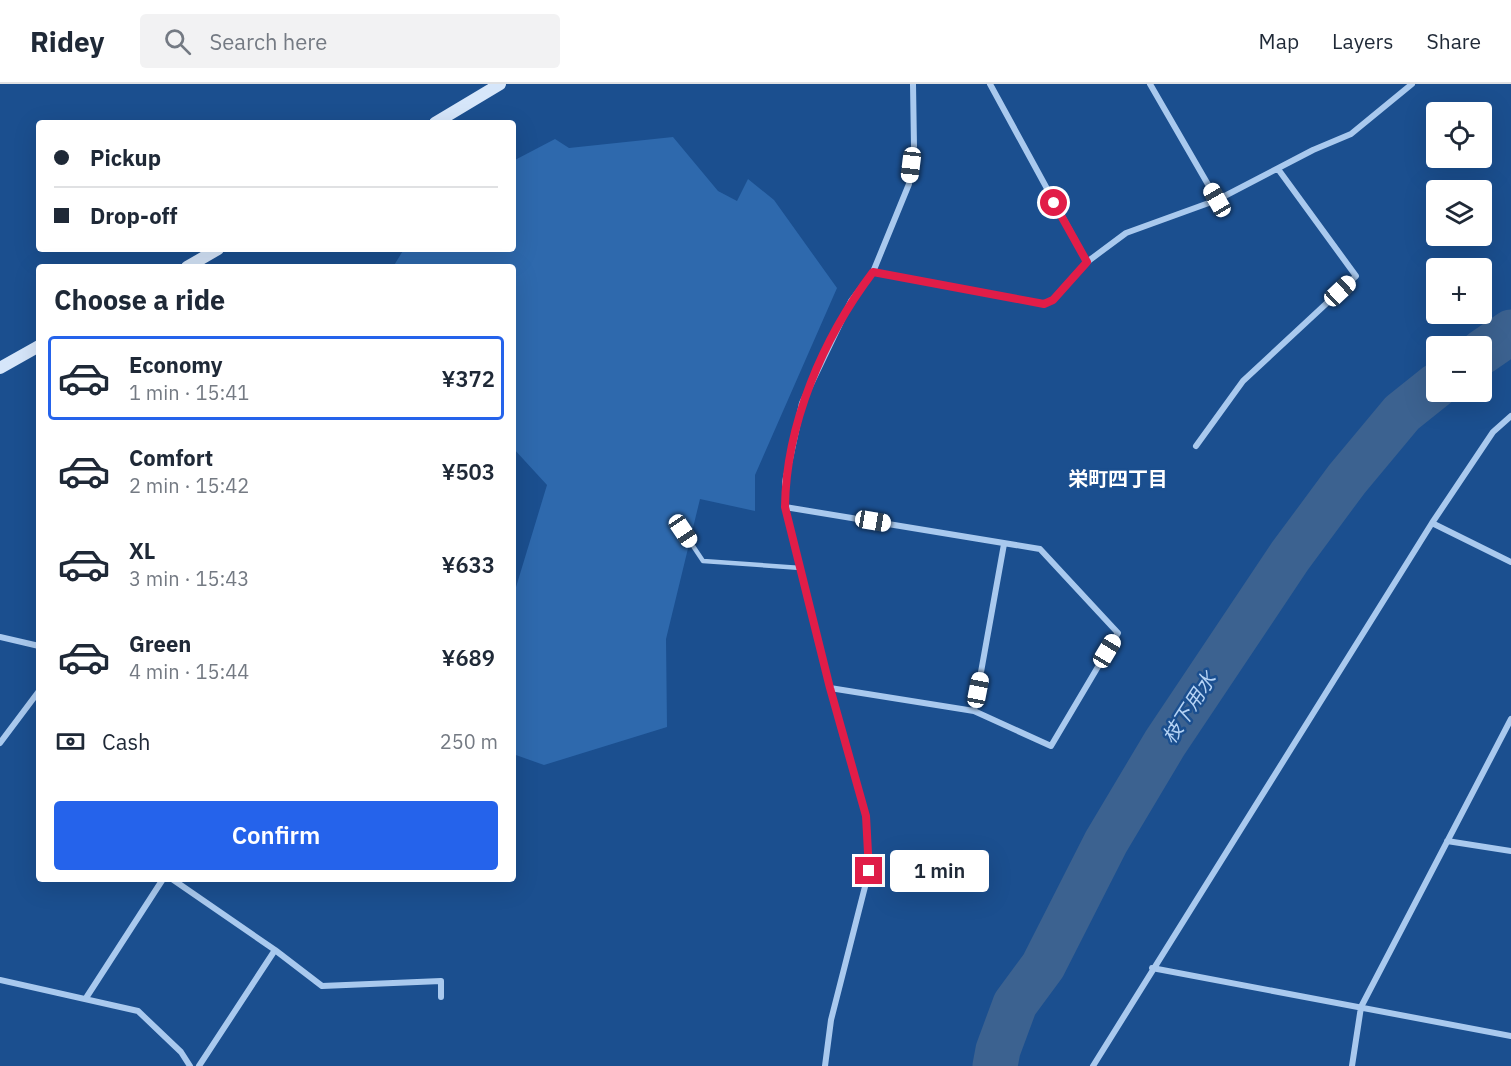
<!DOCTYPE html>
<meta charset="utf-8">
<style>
body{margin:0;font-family:"IBM Plex Sans","Noto Sans JP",sans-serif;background:#f2f2f3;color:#1f2937;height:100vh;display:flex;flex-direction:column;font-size:22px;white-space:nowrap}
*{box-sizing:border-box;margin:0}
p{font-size:20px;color:#747a83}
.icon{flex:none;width:33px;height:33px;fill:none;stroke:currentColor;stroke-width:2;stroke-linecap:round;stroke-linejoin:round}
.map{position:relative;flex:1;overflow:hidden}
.details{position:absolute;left:36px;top:180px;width:480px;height:618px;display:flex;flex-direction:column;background:#fff;border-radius:6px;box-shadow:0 6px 24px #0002}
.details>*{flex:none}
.hud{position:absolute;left:36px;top:36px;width:480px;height:132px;border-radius:6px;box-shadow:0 6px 24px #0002;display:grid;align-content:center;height:132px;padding:0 18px;background:#fff}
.controls{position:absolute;left:1426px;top:18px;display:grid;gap:12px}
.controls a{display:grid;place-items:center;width:66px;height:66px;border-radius:6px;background:#fff;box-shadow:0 6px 24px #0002;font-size:30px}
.end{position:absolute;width:27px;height:27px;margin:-14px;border:8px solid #e11d48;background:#fff;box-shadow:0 0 0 3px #fff}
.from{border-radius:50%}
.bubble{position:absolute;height:42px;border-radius:6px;background:#fff;box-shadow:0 6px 24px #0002;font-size:20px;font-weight:600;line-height:42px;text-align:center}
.car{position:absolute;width:18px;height:36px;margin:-18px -9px;border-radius:8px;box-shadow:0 0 4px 2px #0007;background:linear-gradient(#fff 24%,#345 0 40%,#fff 0 76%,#345 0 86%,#fff 0)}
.hud b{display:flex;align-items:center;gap:21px;height:57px;font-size:22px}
.hud b+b{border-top:2px solid #e0e1e3}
.hud i{width:15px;height:15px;background:#1f2937}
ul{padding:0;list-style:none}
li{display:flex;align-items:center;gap:18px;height:84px;margin:0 12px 9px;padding:0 6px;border:3px solid transparent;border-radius:6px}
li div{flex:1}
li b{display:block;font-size:22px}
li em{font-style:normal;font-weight:600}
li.active{border-color:#2563eb}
li>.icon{width:54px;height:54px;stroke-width:1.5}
h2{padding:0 18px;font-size:27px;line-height:72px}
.pay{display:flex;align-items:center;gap:15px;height:66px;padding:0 18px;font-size:22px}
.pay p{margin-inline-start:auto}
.button{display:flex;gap:12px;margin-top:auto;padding:12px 18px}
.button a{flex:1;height:69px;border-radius:6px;background:#2563eb;color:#fff;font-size:24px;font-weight:600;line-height:69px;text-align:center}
header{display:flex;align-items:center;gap:36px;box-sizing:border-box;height:84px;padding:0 30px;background:#fff;border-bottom:2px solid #e0e1e3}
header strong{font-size:28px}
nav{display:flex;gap:33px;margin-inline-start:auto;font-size:21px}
.search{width:420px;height:54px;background:#f2f2f3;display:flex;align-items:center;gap:15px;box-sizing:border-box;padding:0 21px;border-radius:6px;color:#747a83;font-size:22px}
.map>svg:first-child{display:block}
</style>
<header>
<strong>Ridey</strong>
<div class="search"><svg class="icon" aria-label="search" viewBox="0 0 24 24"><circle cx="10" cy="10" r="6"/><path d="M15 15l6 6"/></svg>Search here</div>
<nav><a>Map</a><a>Layers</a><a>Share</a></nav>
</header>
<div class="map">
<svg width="1511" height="982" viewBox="0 0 1511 982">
<rect width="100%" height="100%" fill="#1b4f8f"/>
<!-- green -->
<path fill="#2e69ad" d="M673 53 718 107 737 117 748 95 774 116 837 204 755 391V427L700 415 666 555 667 643 544 681 513 670V513L547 401 513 364V183H393L404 165H513V77L555 55 569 64Z"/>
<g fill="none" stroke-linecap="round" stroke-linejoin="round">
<!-- river -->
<path stroke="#3c6290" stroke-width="45" d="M1482 268 1511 248
M995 982 998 966 1015 920 1043 882 1106 758 1165 659 1290 472 1347 395 1402 329 1437 301"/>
<!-- lane -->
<path stroke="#a9c9ee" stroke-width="4.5" d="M683 447 703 477 801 484"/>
<!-- street -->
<path stroke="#a9c9ee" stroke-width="6" d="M990 0 1087 178
M1150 0 1217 116
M873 188 1044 220 1053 216 1087 178 1126 149 1217 116 1313 66 1351 50 1412 0
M1196 362 1243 297 1356 192 1278 85
M785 423 1040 465 1118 549 1051 662 974 627 830 604
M1432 439 1511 478
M0 553 39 562
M974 627 1004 460
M0 659 39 607
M1447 757 1511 767
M172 795 275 866 199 982
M275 866 322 902 441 897V913
M1152 884 1511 952
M0 896 138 927 181 968 190 982
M86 914 163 795
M825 982 831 936 869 787 866 732 830 604 785 423V398L802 319 851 217 873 188 909 100 914 62 913 0
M1093 982 1432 439 1493 348 1511 332
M1352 982 1361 923 1511 635"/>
<!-- secondary -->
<path stroke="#d6e6fa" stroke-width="12" d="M435 39 500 0
M187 183 218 165
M0 284 39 262"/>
</g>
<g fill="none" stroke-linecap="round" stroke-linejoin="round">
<!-- route -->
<path stroke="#e11d48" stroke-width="8" d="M869 787 866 732 830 604 785 423C786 340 823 254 873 188L1044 220 1053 216 1087 178 1054 119"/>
</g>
<g text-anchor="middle" stroke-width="5" stroke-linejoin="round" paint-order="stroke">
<!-- neighbourhood labels -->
<g font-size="20" font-weight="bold" fill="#fff" stroke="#1b4f8f">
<text x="1118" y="402">栄町四丁目</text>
</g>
<!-- water labels -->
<g font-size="20" font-style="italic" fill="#b5d3f5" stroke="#1b4f8f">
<text transform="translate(1189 624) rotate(-57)" y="7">枝下用水</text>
</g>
</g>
</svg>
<div class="controls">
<a><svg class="icon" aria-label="locate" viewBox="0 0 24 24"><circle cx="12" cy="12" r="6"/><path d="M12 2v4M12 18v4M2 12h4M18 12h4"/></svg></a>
<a><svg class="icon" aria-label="layers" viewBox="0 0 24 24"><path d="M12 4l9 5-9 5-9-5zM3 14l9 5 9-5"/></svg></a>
<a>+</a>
<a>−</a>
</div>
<i class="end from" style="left:1054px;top:119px"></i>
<i class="end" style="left:869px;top:787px"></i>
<div class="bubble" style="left:890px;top:766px;width:99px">1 min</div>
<i class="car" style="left:911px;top:81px;rotate:187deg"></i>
<i class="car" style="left:1217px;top:116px;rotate:330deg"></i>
<i class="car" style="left:1340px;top:207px;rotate:47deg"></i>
<i class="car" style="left:873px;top:437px;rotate:100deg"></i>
<i class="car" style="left:683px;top:447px;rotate:146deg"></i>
<i class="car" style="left:1107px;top:567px;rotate:31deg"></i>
<i class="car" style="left:978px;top:606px;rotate:11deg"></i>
<div class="hud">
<b><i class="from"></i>Pickup</b>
<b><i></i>Drop-off</b>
</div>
<section class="details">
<h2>Choose a ride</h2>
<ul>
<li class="active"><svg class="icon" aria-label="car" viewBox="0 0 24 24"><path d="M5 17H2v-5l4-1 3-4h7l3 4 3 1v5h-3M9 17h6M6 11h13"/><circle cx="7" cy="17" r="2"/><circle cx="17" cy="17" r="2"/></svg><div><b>Economy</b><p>1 min · 15:41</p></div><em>¥372</em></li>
<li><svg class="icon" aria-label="car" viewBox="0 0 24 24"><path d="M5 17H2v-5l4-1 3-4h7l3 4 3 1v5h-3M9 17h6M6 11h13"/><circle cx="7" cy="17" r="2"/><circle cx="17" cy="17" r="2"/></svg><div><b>Comfort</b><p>2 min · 15:42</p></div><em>¥503</em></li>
<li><svg class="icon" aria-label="car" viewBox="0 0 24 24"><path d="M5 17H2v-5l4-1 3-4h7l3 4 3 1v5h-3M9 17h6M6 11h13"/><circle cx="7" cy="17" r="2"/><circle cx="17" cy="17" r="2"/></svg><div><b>XL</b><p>3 min · 15:43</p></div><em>¥633</em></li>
<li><svg class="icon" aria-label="car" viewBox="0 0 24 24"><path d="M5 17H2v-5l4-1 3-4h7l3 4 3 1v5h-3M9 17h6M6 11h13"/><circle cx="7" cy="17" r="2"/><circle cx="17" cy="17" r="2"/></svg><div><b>Green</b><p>4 min · 15:44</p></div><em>¥689</em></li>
</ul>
<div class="pay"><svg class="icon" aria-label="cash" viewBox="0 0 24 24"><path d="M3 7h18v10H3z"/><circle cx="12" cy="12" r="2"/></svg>Cash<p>250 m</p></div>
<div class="button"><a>Confirm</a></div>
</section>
</div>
